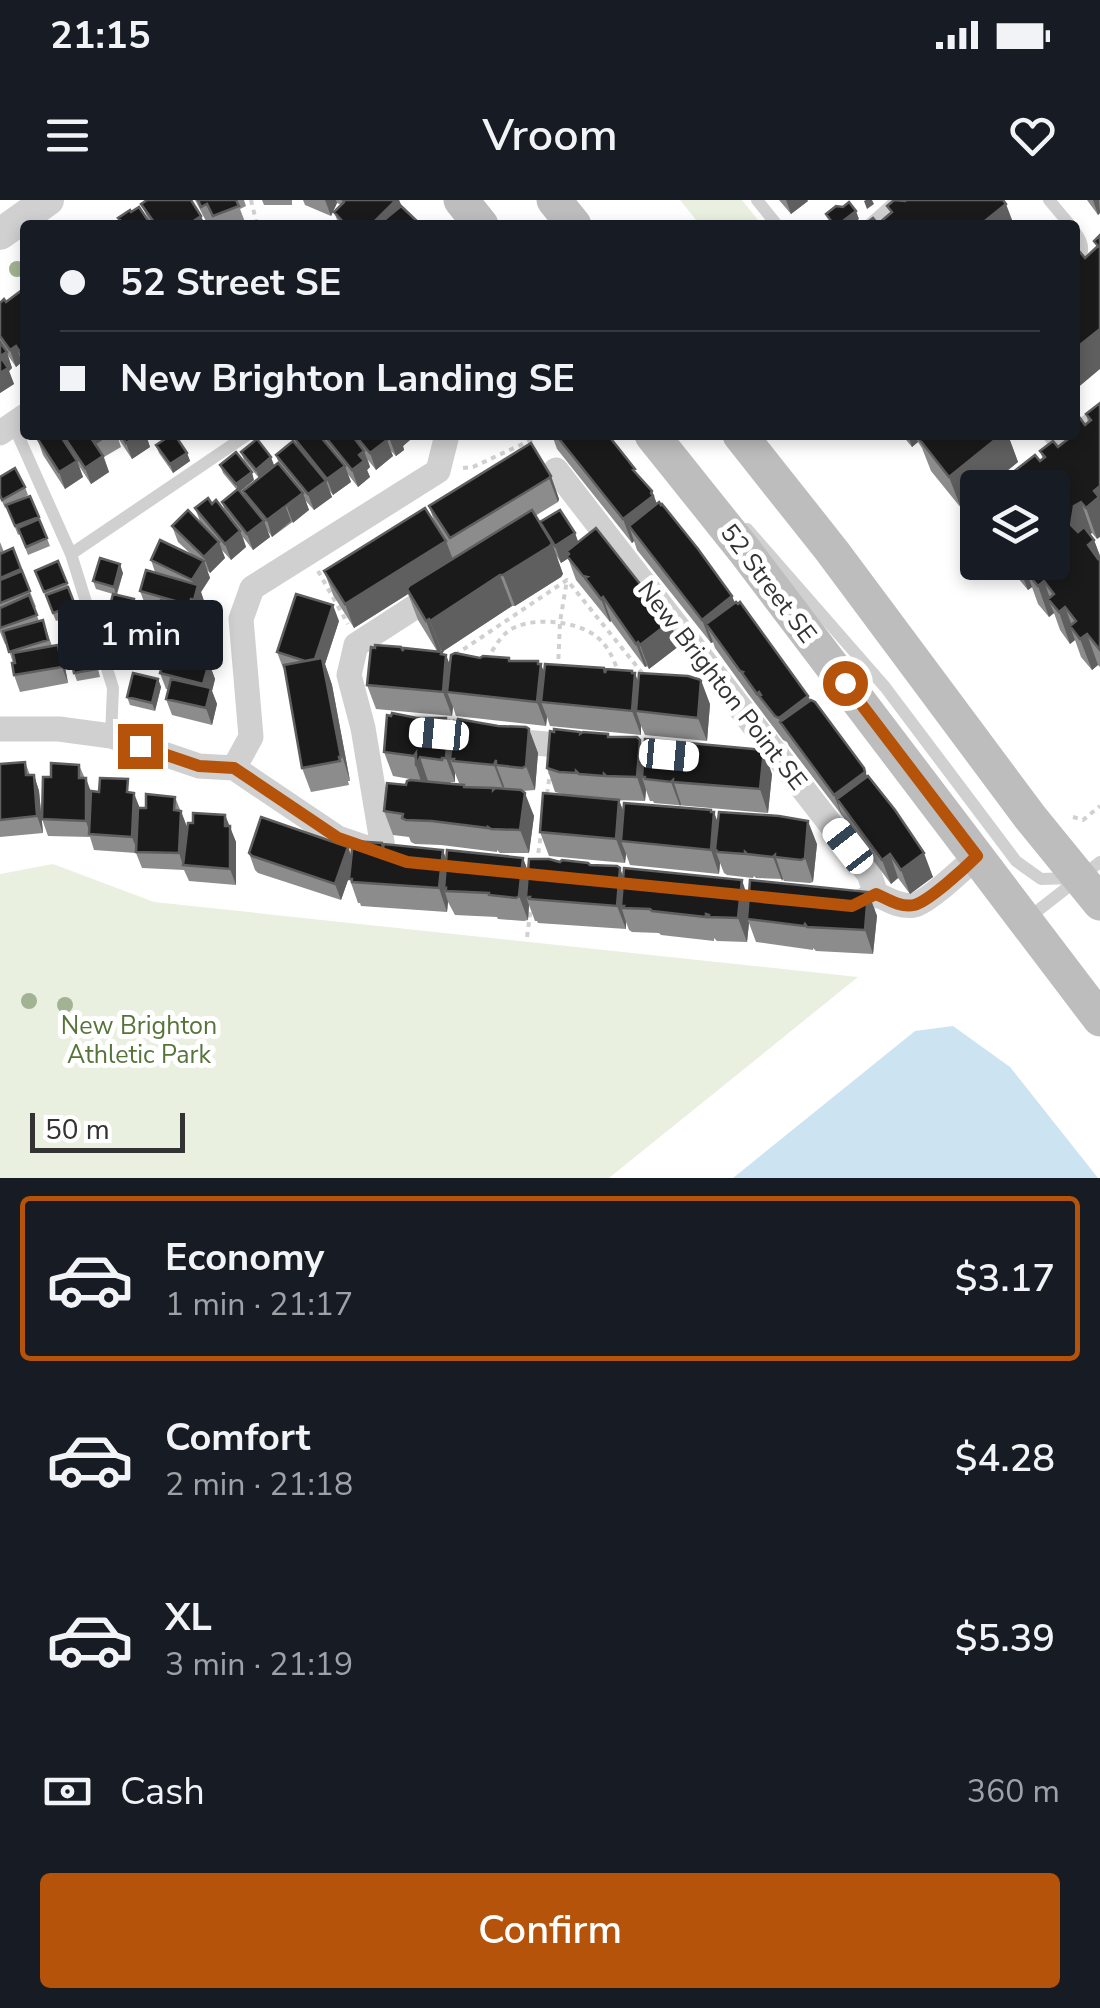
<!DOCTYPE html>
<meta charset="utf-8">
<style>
body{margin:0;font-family:"Nunito Sans",sans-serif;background:#242831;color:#f1f3f6;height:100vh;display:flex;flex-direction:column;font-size:38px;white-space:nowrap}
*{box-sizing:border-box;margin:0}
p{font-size:32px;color:#9ea1a6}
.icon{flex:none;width:55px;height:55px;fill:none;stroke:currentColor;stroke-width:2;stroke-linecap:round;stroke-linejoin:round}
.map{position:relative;height:978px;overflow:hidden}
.details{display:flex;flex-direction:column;background:#171b24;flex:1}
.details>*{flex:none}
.top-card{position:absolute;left:20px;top:20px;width:1060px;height:220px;border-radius:10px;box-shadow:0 5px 15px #0003;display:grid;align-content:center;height:220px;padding:0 40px;background:#171b24}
.fabs{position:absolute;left:960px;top:270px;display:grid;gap:20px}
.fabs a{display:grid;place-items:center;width:110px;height:110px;border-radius:10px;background:#171b24;box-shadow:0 5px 15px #0003;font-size:50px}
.scale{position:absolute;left:30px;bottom:25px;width:155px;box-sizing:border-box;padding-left:10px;border:5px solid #333;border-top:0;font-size:28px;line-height:35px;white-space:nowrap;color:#333;-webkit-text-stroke:8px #fff;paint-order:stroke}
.end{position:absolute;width:45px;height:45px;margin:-22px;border:12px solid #b45309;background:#fff;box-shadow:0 0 0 5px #fff}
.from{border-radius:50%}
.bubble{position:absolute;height:70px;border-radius:10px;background:#171b24;box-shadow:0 5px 15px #0003;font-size:32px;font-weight:600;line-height:70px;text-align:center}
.car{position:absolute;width:30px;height:60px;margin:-30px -15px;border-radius:12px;box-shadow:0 0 8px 2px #0007;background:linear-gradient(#fff 24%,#345 0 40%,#fff 0 76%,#345 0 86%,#fff 0)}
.top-card b{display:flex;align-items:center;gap:35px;height:95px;font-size:38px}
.top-card b+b{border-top:2px solid #363941}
.top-card i{width:25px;height:25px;background:#f1f3f6}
ul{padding:18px 0 0;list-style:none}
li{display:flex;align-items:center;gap:30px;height:165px;margin:0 20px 15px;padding:0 20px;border:5px solid transparent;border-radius:10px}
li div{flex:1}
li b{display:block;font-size:38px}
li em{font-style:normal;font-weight:600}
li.current{border-color:#b45309}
li>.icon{width:90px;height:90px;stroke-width:1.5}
.pay{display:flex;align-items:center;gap:25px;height:110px;padding:0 40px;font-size:38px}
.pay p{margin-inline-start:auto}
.button{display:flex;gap:20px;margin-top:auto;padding:20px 40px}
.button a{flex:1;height:115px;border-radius:10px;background:#b45309;color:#fff;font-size:40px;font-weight:600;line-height:115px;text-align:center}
.status{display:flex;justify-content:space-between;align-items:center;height:70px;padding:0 50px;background:#171b24;direction:ltr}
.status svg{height:28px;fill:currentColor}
header{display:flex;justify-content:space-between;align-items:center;height:130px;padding:0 40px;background:#171b24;font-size:45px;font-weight:600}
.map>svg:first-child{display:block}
</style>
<div class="status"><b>21:15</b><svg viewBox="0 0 49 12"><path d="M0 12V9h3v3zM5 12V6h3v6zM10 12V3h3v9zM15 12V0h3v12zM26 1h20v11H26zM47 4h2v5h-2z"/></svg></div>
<header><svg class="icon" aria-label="menu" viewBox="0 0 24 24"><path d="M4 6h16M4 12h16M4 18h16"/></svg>Vroom<svg class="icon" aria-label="heart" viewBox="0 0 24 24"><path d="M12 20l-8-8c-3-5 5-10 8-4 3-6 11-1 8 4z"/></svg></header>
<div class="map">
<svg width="1100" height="978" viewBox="0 0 1100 978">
<rect width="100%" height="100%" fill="#fff"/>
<!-- green -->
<path fill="#e9f0e0" d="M680 0H742L762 25H700Z
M53 664 154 702 858 777 609 978H0V674Z"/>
<!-- water -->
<path fill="#cce3f1" d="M953 826 1010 867 1098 978H733L915 831Z"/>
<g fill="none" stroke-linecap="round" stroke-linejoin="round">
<!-- path -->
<path stroke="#d0d0d0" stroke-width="4" stroke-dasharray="5 5" stroke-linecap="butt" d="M251 0 257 25
M463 268 473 267 542 235
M318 371 348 424
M455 455 567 380 643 474
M487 460C492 451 498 440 506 433 526 415 577 420 597 437 608 446 613 458 618 471
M558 469 560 422 567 380
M547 594 550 573
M1073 617 1083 620 1100 606
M537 663 541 633
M527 737 531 707"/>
<!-- service -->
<path stroke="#d0d0d0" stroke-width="12" d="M757 0 777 25
M1049 0 1070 25
M869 25 897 0
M1075 32C1085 44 1084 54 1075 66
M13 224 71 354 113 488 111 536
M1075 230 1100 210
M1048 235 1056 245 1068 235
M747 329 885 487 1016 661 1041 679 1073 678
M71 354 247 235
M1027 719 1100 662"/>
<!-- minor -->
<path stroke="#d0d0d0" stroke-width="25" d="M0 233 25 216
M556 270 869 674 876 694 852 706 842 705
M0 529H59L111 536 199 566 234 568 251 537 241 419 252 388 438 271 447 235
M501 540 580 547
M234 568 338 638 385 654
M384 654 363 528 349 475 356 445 441 390
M876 694C887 699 901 708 914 705 928 702 965 667 977 656"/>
<!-- tertiary -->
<path stroke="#d0d0d0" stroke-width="32" d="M0 34 48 0"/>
<!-- secondary -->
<path stroke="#bdbdbd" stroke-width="35" d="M461 0 481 25
M554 0 574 25
M652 235 744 350 1100 819
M740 235 832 351 1030 617 1100 703"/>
</g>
<!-- trees -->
<g fill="#a2b393">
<circle cx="17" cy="69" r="8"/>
<circle cx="29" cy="801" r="8"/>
<circle cx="65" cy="805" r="8"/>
</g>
<!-- wall -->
<path fill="#8c8c8c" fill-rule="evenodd" d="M195 0H244L246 6 240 9 245 22 238 25H216L213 20 207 23Z
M262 0H292V5H264Z
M303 0H399L402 7 419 25H339L334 12 341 5 337 3 331 16 305 5Z
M779 0H807L808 1 791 14Z
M1087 0H1100V13L1098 15Z
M141 4 201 16 205 25H151Z
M25 94V167L22 162 16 167 7 154 12 168 9 171 14 184 0 193V103Z
M1100 203 1097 339 1092 333 1090 334 1094 340 1100 356V467L1098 465 1092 470 1081 457 1075 440 1070 444 1060 430 1054 413 1049 417 1038 404 1032 387 1028 390 1017 377 1015 371 1013 372 1005 362H1052L995 288 994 284 1040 261 1043 259 1040 251 1058 247 1070 237V235H1075L1088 222 1086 214Z
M42 235H146L150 247 132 259 118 238 121 247 104 257 109 272 91 284 79 266 83 277 65 289 43 255 37 238Z
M300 235H408L410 240 403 246 404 250 396 256 390 250 393 256 376 270 368 260 370 267 367 270 370 277 358 287 347 273 351 282 333 295 329 290 332 297 314 310 305 300 309 310 272 337 267 330 270 337 253 350 243 337 246 347 231 360 221 349 225 358 210 373 207 370 210 378 201 392 204 401 200 416 203 425 201 436 210 453 207 463H209L215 479 212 491 217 504 212 525 172 515 166 499 168 489H166L160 473 163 463 154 460 148 444 157 425 156 421 158 410 146 407 140 391 155 372 151 360 192 355 178 342 172 326 201 324 195 308 212 304 225 311 222 302 237 290 223 273 220 265 254 280 240 292 245 298 243 291 259 278 244 260 241 252 274 265 279 264 276 255 298 247 295 239Z
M552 235H608L635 269 636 274 652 291 657 304 732 396 735 403 864 568 867 576 933 677 910 694 898 678 891 684 845 623 844 618 789 546 787 542 783 540 749 495 715 448 713 442 711 443 637 350 634 341 632 343 557 249Z
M902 235H1008L1018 262 961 308 931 271 922 248 918 242 912 247Z
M156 245 187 253 190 261 173 273 159 253Z
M551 276 559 299 558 302 535 316 541 325 575 333 578 342 679 446 649 469 647 466 645 467 611 421 610 422 576 380 568 358 561 363 556 355 563 374 561 377 515 406H512L442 452 443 454 446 455 450 465 480 458 539 464 544 472 605 471 633 473 639 482 710 504 707 541 645 535 641 526V535L550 526 547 517 546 526 456 516 453 507 452 516 376 509 367 485 403 451H437L418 420 408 394 354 428 333 395 324 371 435 324 429 306Z
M0 277 25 287 28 295 21 299 30 296 50 346 28 355 20 334 18 335 7 307 5 308 0 297Z
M0 342 4 352 13 348 36 407 34 408 39 421 43 420 52 446 64 462 68 483 20 492 14 475 13 463 7 444H5L0 432Z
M35 371 67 383 78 413 56 421Z
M123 373 117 395 134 399 137 407 133 425 145 428 148 436 147 443 149 451 148 456 122 451 119 442 123 426 111 422 108 414 113 394 96 389 93 381Z
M339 421 325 464 332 485 350 581H348L349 585 311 592 302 568 285 469 283 468 277 452Z
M93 447 100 477 77 481 74 473Z
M158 479 161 487 155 511 130 505 127 497Z
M417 518 447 521 453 532 498 526 529 529 538 553 535 590 522 591 534 616 529 653H500L497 650V652L441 645 415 644 411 642 409 637 393 635 384 611 406 585 421 581 393 576 384 552ZM455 573 459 583 462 585 450 584 451 582H455Z
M581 534 640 540 644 551 772 574 768 613 654 603 653 601H650L646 590 645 601 617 600H619L623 611 712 612 718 623 817 644 813 682 810 683 784 681 783 679 756 678 754 676 753 678 727 675 724 673 720 663 719 674 630 665 626 654 625 663 549 656 540 632 566 595 555 592 547 568Z
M25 562 30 575H34L39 591 43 633 0 637V564Z
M79 565 91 592 133 593 140 608H146L175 597 187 627 193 623 225 615 236 642V685L189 681 184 670 142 668 136 653 94 650 90 637 48 636 42 619 51 577Z
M383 646 443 650 446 660 523 658 528 672 560 662 590 665 623 677 749 699 868 692 877 716 873 754 816 751 813 748V750L756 742 749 723 747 742 717 741 714 738V741L661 735 659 733 632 732 629 730 626 722V729L538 723 537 721H535L529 705 528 720 524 721 498 719 497 717 455 715 448 702 447 712 361 706 360 703H358L349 677 341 700 258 673 255 670 249 653 351 655Z"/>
<!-- shaded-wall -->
<path fill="#5f5f5f" d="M325 0H336L337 3 331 16Z
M395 0H399L405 14 393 25H371Z
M786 0H807L808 1 791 14Z
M866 0H872L874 4 867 9 864 1Z
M1093 0H1099L1100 13 1098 15Z
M1006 4 1014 25H980Z
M856 11 859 19 851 25H838Z
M201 16 205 25H197L195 20Z
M1100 129V169L1075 190V149Z
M16 146 22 162 16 167 10 150Z
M7 152 12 168 9 171 14 184 0 193V156Z
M138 235H146L150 247 132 259 126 243Z
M396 235H408L410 240 403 246 404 250 396 256 390 240Z
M908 235H915L918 242 912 247Z
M1001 235H1008L1018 262 986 288H978V294L961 308 949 277Z
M387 240 393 256 376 270 370 253Z
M364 251 370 267 367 270 370 277 358 287 352 270 359 255Z
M187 253 190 261 173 273 170 264Z
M103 256 109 272 91 284 85 268Z
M271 257 274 265 259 278 256 270Z
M77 261 83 277 65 289 59 272Z
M345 266 351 282 333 295 327 279Z
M252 272 254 280 239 292 236 284Z
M551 276 559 299 558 302 549 278Z
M326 281 332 297 314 310 308 294Z
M1100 286V337L1097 339 1086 308 1094 291Z
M652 291 661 315 629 326 634 341 632 343 623 319Z
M303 293 309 310 293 323 287 307Z
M1081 302 1092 333 1086 337 1083 356 1071 325 1074 306Z
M285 305 291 321 272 337 267 320Z
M264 321 270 337 253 350 247 334Z
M240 331 246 347 231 360 225 344Z
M575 333 581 350 567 351 569 358 561 363 555 346Z
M1094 340 1100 356V377L1088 345Z
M446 341 455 365 407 389 408 394 354 428 345 404Z
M219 342 225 358 210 373 204 357Z
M552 343 563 374 561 377 515 406 503 375Z
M204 361 210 378 201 392 204 401 200 416 194 400 196 391 192 380Z
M1017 362H1026L1032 379 1027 373 1032 387 1028 390Z
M120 364 123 373 116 395 114 387Z
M500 375 512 406 442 452 430 421Z
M1044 381 1052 404 1048 399 1054 413 1049 417 1038 386Z
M732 396 741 420 706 424 713 442 711 443 702 420Z
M603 397 611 421 610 422 601 399Z
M134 399 137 407 132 428 129 420Z
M191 399 196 413 197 409 203 425 198 446 192 430 195 419 189 405Z
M333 405 339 421 325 464 332 485 350 581 314 464Z
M1065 407 1074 431 1070 426 1075 440 1070 444 1059 412Z
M429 419 441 450 438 452 426 421Z
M670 422 679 446 649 469 640 445Z
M145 428 148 436 147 443 149 451 148 456 142 442Z
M1087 434 1098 465 1092 470 1080 439Z
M204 437 210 453 203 473 198 457Z
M638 442 647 466 645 467 636 444Z
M58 445 64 462 68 483 62 467Z
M442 452 446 463V455L455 479 447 492 453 507 452 516 443 492Z
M209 463 215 479 212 491 217 504 212 525 206 508 209 498 203 484Z
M541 464 550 488 541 502 547 517 546 526 537 502Z
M635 473 644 497 636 511 641 526V535L632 511Z
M158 479 161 487 155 511 152 503Z
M701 480 710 504 707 541 698 518Z
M808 496 817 520 780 523 779 518Z
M449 521 458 545 450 559 455 573V582L446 558Z
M529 529 538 553 535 590 526 566Z
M640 540 649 563 645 577H642L646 590 645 601 637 577Z
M764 550 772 574 768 613 760 589Z
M416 553 420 557 428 581 424 590 416 566 417 564 414 556Z
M496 560V565L504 586 503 589 494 565Z
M864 568 874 596 837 599 843 619 834 595Z
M34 575 39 591 43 633 37 616Z
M86 578 92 595 90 634 86 621Z
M673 580 681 604 680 606 671 582Z
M134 593 140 609 138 653 132 637Z
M525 593 534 616 529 653 520 630Z
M619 600 628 624 621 641 626 654 625 663 616 639Z
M181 611 187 627 183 665 179 653Z
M714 612 723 636 715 649 720 663 719 674 711 650Z
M225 615 236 642V685L230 669 225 626Z
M808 621 817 644 813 682 805 658Z
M348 647 354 663 341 700 335 684Z
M443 650 451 674 446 688 444 689 448 702 447 712 439 688Z
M924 653 933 677 910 694 901 670Z
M890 654 898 678 891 684 882 660Z
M775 655 783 679 782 681 773 657Z
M523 658 532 682 530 697H526L529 705 528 720 519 696Z
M620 668 629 692 624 706H621L626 722V729L617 706Z
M742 680 750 704 747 719 749 723 747 742 738 718Z
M868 692 877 716 873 754 865 730Z"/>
<!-- building -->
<path fill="#1a1a1a" stroke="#5f5f5f" stroke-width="2.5" d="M147 0H191L201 16 195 20 199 25H156L141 4Z
M198 0H236L239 6 213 16 207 4 201 7Z
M343 0H396L371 25H366L363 22 360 25H346L334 12 344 2Z
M894 0 905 1 907 0H1003L1006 4 980 25H864L873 18 878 24 892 12 887 6Z
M849 2 856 11 838 25H834L826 14 836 6 843 7Z
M401 6 418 22 417 25H378Z
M139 7 151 25H112L120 20 118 18 130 10 131 12Z
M1100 35V129L1075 149V55L1080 52 1085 58 1098 46 1094 41Z
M22 90 25 94 24 158 16 146 10 150 0 136V103L4 99 6 102Z
M0 142 7 152 0 156Z
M0 156 8 168 0 173Z
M1100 203V286L1094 291 1099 297 1086 308 1081 302 1074 306 1071 325 1078 332 1084 327 1094 340 1088 345 1098 359 1100 358V450L1087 434 1080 439 1070 426 1076 421 1065 407 1059 412 1048 399 1054 394 1044 381 1038 386 1027 373 1033 368 1029 362H1052V288H995L996 287 994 284 1006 274 1008 276 1035 255 1040 261 1045 257 1040 251 1053 241 1058 247 1073 235H1075V222L1080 218 1085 225 1091 220 1086 214Z
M42 235H60L77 261 59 272 37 238Z
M63 235H89L103 256 85 268Z
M92 235H108L97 242Z
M121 235H138L126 243Z
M171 235H175L187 253 170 264 156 245Z
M300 235H319L345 266 327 279 295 239Z
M324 235H352L364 251 359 255 364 261 352 270Z
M355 235H383L387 240 370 253Z
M556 235H608L635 269 633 270 652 291 651 293 653 296 623 319Z
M926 235H1001L949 277 920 240Z
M257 239 271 257 256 270 241 252Z
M293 241 326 281 308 294 276 255Z
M531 243 551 276 549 278 450 338 429 306Z
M236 252 252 272 236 284 220 265Z
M278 263 303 293 267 320 243 291Z
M15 268 25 287 2 300 0 295V277Z
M238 289 264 321 247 334 222 302Z
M30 296 39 317 15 326 6 305Z
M208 298 212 304 216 300 240 331 225 344 195 308Z
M659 302 661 305 662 304 698 349 732 396 702 420 629 326Z
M425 308 446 341 345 404 324 371Z
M188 310 219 342 204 357 172 326Z
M532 310 552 343 550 346 503 375H500L430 421 429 419 426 421 407 389 409 386Z
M560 310 575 333 555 346 540 322Z
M39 319 47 338 26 347 18 328Z
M596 328 670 422 640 445 638 442 636 444 603 397 601 399 585 378 587 377 583 376 567 356 569 354 567 351Z
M160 340 204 361 192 380 151 360Z
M13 348 21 369 0 378V354Z
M100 358 120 364 114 387 93 381Z
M58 361 67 383 44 392 35 371Z
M146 370 198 385 194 400 191 399 189 405 140 391Z
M22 371 30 391 0 403V380Z
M68 387 75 405 53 413 46 395Z
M113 394 134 399 129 420 108 414Z
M296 394 333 405 315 459 305 461 277 452Z
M29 395 37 415 0 428V408Z
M161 400 197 409 192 430 156 421Z
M736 402 738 404 740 402 808 496 779 518 775 516 759 496 761 495 759 492 757 494 742 473 743 472 740 471 706 424Z
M43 420 48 440 9 452 3 431Z
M124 423 145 428 142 442H146L145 448 119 442Z
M153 424 204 437 198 457 148 444Z
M58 445 62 467 14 475 12 463H15L13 453Z
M375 445 401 447 403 451V448L442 452 441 454 446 455 443 492 367 485 371 447 375 448Z
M93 447 97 469 74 473 70 452Z
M166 452 209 463 203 484 160 473Z
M455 453 480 458 483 456 509 458V461H538V464H541L537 502 447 492 451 455Z
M322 458 341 557H339L340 561 302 568 284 465Z
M545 464 604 468 605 473 606 469 632 471V473H635L632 511 541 502Z
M133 473 158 479 152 503 127 497Z
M639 473 688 476 701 480 698 518 636 511Z
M171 479 211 488 206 508 166 499Z
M811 500 815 502 864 568 865 572 834 595 780 522Z
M392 513 417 518H446V521H449L446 558H442V560L420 557 416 566V553L414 556 384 552 387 515 391 516Z
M458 519 498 526 526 527 529 529 526 566 522 568 496 565V560L494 565 453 561 454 559H450L454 521 457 522Z
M554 529 580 532V534L583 532 608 534V537H637L640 540 637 577 606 576 604 574V576L579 574 576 571V573L559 572 547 568 550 531 554 532Z
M645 539 764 550 760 589 673 582V580L671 582 645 579V577H642Z
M25 562 26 575H34L37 616 0 620V564Z
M51 563 79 565V578H86V621L42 619 43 577H51Z
M868 576 895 610 924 653 901 670 890 654 882 660 837 599Z
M100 578 128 579 127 592 134 593 132 637 89 634 91 591 99 592Z
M410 580 464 585V587L493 588V590L495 588 521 590 525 593 520 630 491 629 488 627V628L432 621 406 620 402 618 403 614 384 611 387 583 406 585 407 581Z
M543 593 619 600 616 639 540 632Z
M146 594 175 597 174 610 181 611 179 653 136 652 138 608H146Z
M624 603 711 610V612H714L711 650 621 641Z
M719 612 779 616 808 621 805 658 801 660 775 657V655L773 657 747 654 745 652V654L718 652 715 649Z
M193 613 225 615V626H230V669L183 665 188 623H193Z
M261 617 348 647 335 684 252 656 249 653Z
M353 641 382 643 383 648 384 644 443 650 439 688 352 682V679H349Z
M447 650 523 658 519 696 516 698 489 695V693L446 691V688L444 689Z
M529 659H549L560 662 562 660 588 663 590 665 617 666 620 668 617 706 529 699 530 697H526Z
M624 668 742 680 738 718 708 717 709 715 706 714V717L652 711 650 709 623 708 624 706H621Z
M750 680 868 692 865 730 807 727 805 724 804 726 747 719Z"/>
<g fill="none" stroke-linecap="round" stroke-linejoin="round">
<!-- route -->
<path stroke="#b45309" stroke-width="12" d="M140 546 199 566 234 568 338 638 407 662 852 706 876 694C887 699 901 708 914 705 928 702 965 668 977 656L845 483"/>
</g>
<g text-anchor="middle" stroke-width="10" stroke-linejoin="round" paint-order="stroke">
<!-- street labels -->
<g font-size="25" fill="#333" stroke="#fff">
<text transform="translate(769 383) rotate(53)" y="9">52 Street SE</text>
<text transform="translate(723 485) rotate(52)" y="9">New Brighton Point SE</text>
</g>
<!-- park labels -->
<g font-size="25" fill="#56743a" stroke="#fff">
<text x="139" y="834">New Brighton<tspan x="139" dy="29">Athletic Park</tspan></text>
</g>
</g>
</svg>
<div class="fabs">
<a><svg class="icon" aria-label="layers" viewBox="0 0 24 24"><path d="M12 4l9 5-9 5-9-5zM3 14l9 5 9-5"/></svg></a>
</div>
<div class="scale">50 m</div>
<i class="end from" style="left:845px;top:483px"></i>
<i class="end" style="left:140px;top:546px"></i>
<div class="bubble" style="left:58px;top:400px;width:165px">1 min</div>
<i class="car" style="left:439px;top:534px;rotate:275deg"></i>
<i class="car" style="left:669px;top:555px;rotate:95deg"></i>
<i class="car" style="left:848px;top:646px;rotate:322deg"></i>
<div class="top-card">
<b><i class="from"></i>52 Street SE</b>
<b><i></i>New Brighton Landing SE</b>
</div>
</div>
<section class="details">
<ul>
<li class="current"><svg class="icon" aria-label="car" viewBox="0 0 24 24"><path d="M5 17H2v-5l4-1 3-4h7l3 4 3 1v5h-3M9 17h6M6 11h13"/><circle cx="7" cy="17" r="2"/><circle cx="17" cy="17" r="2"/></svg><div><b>Economy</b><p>1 min · 21:17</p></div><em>$3.17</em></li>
<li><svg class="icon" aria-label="car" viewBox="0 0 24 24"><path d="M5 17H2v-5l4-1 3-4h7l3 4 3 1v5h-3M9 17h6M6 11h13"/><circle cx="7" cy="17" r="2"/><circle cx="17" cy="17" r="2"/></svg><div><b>Comfort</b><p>2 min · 21:18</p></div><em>$4.28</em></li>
<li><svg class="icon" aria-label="car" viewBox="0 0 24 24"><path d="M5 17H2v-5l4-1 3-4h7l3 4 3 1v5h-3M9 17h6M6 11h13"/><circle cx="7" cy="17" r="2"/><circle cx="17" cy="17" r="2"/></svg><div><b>XL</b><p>3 min · 21:19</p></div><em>$5.39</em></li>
</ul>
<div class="pay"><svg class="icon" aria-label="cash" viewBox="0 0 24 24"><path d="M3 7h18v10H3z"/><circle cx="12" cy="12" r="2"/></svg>Cash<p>360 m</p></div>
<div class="button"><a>Confirm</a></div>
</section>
